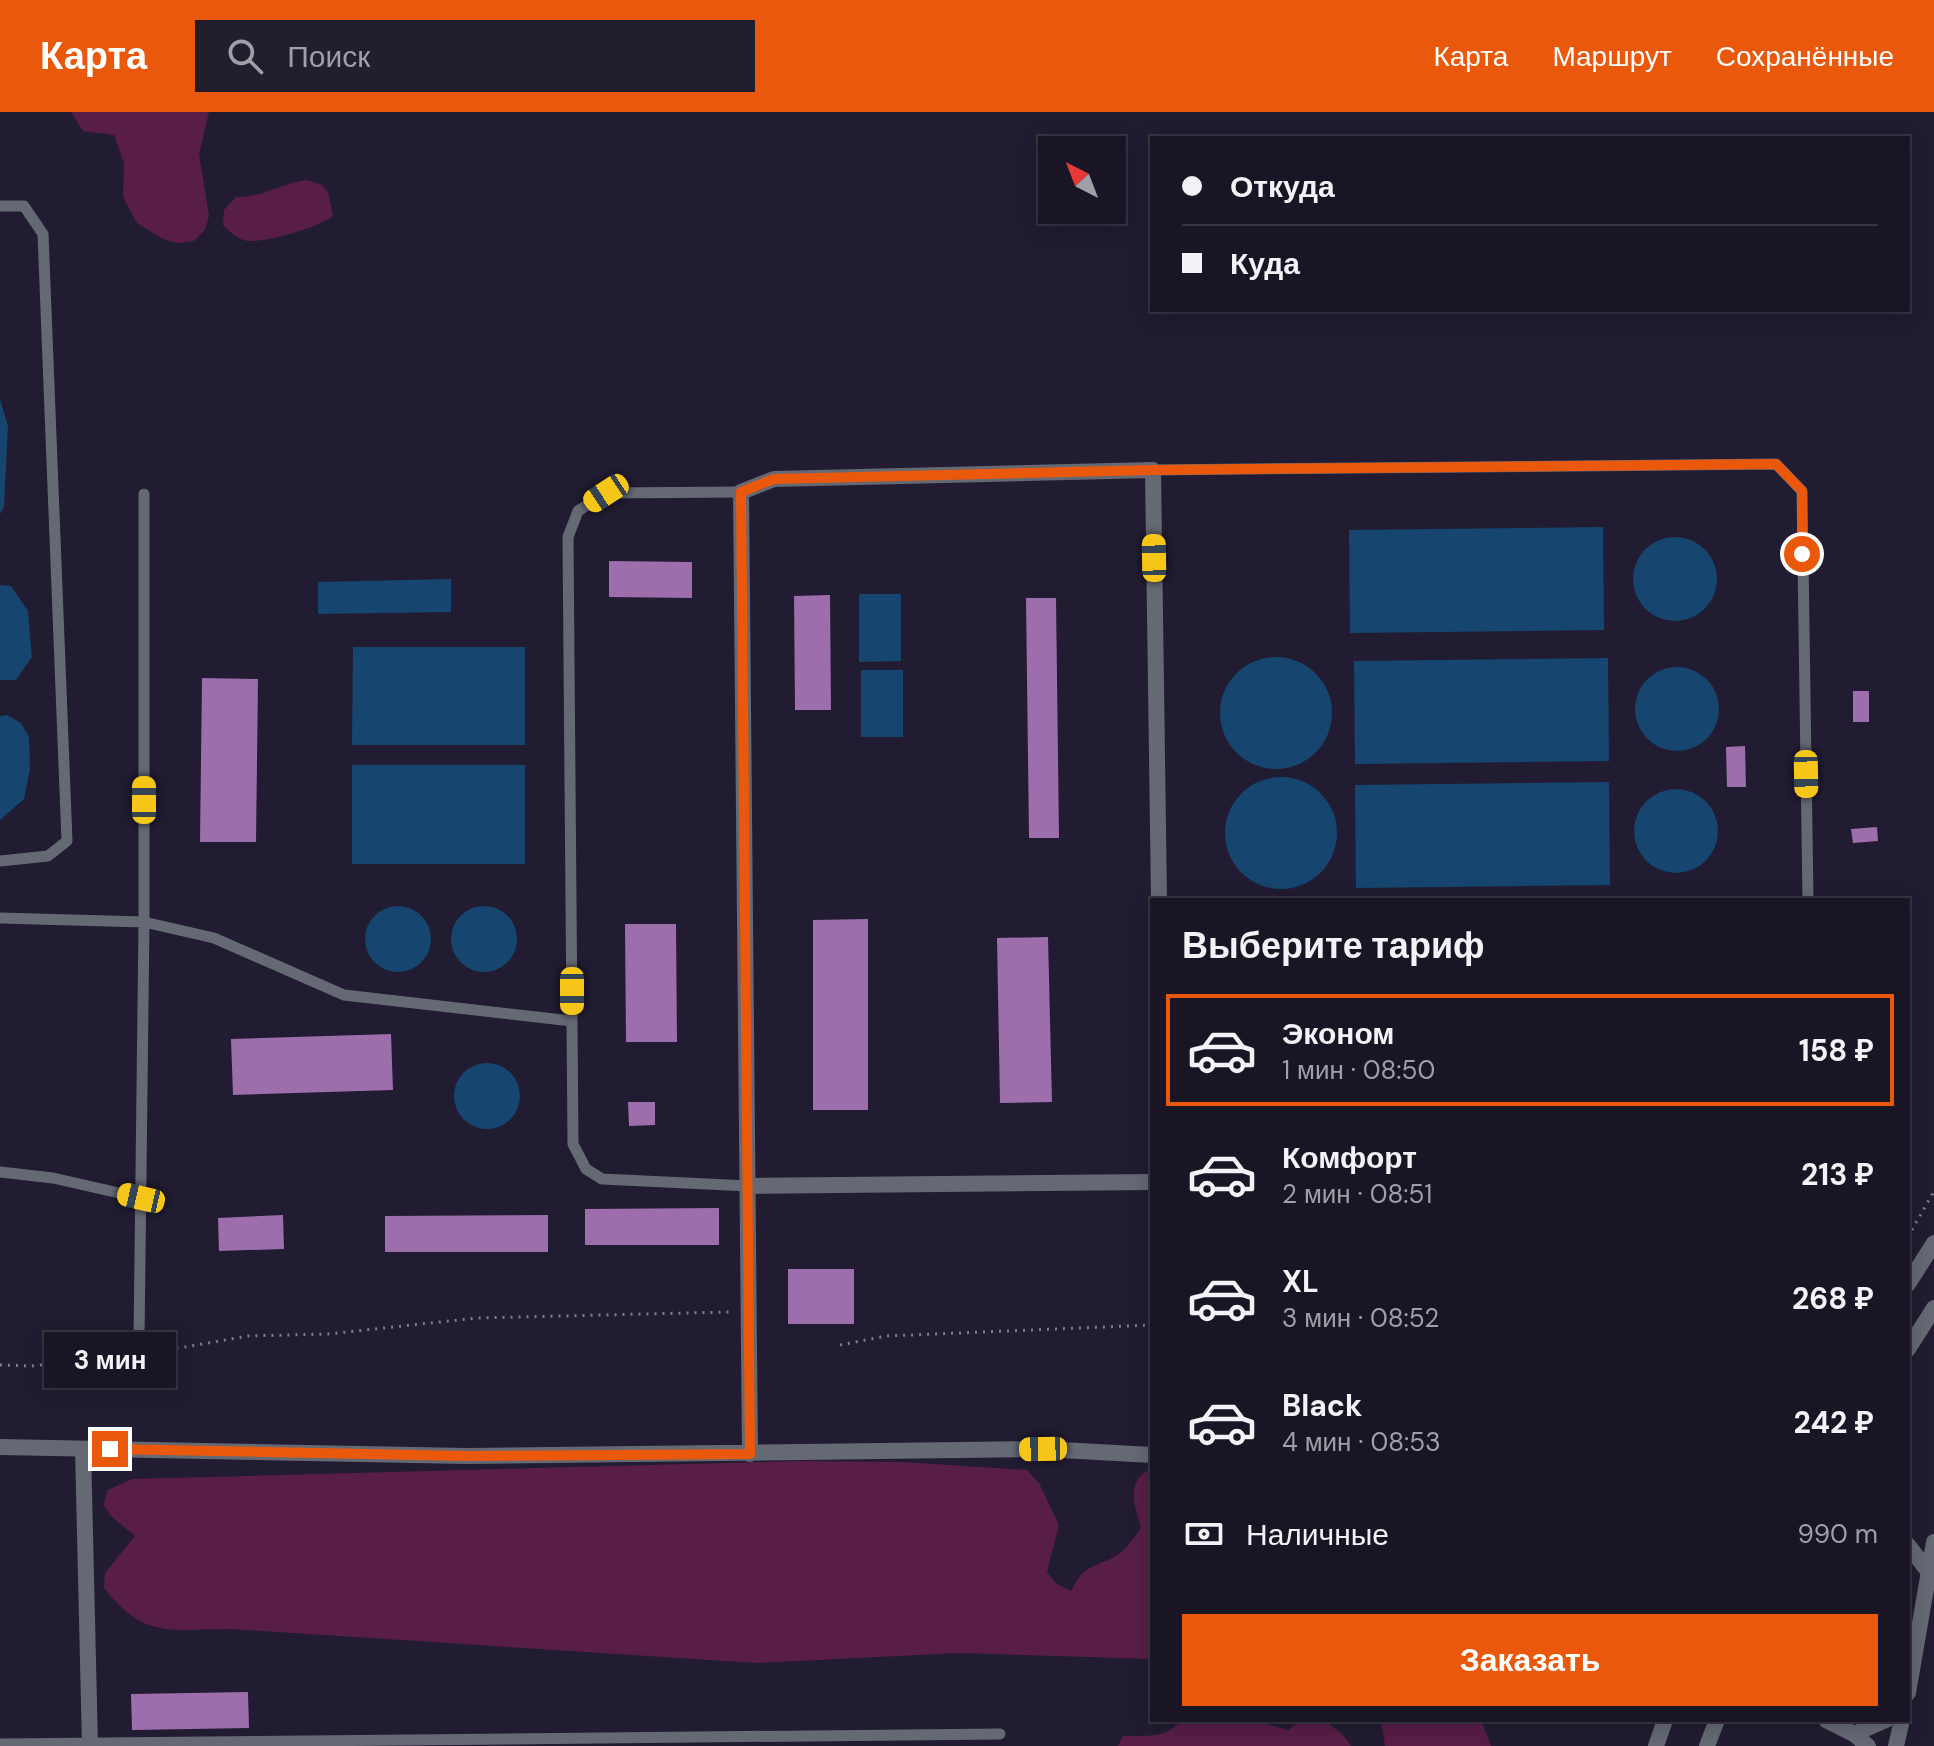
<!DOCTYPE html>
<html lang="ru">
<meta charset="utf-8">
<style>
body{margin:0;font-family:"DM Sans",sans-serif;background:#221e2d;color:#f1f3f6;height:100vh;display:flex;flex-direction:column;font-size:30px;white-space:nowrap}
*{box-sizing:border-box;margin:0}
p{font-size:26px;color:#9f9fa7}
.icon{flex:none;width:44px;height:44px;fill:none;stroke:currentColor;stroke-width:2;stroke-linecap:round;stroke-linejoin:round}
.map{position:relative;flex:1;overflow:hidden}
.drawer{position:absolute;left:1150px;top:786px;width:760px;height:824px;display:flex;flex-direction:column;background:#191525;border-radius:0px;box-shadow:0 4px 20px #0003,0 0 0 2px #373442}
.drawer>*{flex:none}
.hud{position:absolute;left:1150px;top:24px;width:760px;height:176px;border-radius:0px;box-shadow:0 4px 20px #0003,0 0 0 2px #373442;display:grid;align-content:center;height:176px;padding:0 32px;background:#191525}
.needle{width:52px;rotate:318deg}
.buttons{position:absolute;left:1038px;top:24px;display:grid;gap:16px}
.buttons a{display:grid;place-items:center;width:88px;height:88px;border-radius:0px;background:#191525;box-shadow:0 4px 20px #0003,0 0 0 2px #373442;font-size:40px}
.end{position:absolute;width:36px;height:36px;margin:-18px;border:10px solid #ea580c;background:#fff;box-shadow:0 0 0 4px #fff}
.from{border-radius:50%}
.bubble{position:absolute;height:56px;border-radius:0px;background:#191525;box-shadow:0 4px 20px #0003,0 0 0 2px #373442;font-size:26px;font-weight:700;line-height:56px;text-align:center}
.car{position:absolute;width:24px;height:48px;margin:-24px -12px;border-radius:10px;box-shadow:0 0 6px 2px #0007;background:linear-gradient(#f5c518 24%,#345 0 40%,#f5c518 0 76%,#345 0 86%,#f5c518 0)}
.hud b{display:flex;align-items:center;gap:28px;height:76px;font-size:30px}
.hud b+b{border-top:2px solid #373442}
.hud i{width:20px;height:20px;background:#f1f3f6}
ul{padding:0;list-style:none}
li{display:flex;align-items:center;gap:24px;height:112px;margin:0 16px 12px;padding:0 16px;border:4px solid transparent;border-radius:0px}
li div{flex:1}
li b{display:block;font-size:30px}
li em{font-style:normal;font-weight:700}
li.on{border-color:#ea580c}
li>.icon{width:72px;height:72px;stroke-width:1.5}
h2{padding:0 32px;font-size:36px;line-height:96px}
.pay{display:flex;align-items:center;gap:20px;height:88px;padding:0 32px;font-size:30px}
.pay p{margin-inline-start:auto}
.primary-button{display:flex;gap:16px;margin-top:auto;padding:16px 32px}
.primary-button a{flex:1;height:92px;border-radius:0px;background:#ea580c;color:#fff;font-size:32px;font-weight:700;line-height:92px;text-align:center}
header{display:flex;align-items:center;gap:48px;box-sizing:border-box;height:112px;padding:0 40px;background:#ea580c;color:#fff}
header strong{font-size:38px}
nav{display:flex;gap:44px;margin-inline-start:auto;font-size:28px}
.search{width:560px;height:72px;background:#221e2d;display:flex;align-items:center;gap:20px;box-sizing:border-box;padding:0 28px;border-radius:0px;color:#9f9fa7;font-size:30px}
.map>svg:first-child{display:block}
</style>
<header>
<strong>Карта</strong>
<div class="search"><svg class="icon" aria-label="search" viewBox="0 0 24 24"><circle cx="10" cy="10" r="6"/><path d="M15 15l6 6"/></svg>Поиск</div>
<nav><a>Карта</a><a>Маршрут</a><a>Сохранённые</a></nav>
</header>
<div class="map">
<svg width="1934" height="1634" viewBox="0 0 1934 1634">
<rect width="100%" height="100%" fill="#211c31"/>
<!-- green -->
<path fill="#581e47" d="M71 0H209L199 42 209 104 205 118 194 129 177 131 163 127 137 111 123 85 124 51 114 23 83 19Z
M307 68 322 73 328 80 333 104C315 116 273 129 251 129 239 129 231 121 223 113L224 98 236 85C262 86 282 71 307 68Z
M798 1349 903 1350 1027 1358 1039 1371 1059 1413 1047 1460 1057 1472 1071 1479C1085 1449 1097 1457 1120 1441 1128 1435 1135 1424 1141 1416 1134 1392 1125 1369 1152 1356V1547L959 1541 756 1551 230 1517C170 1517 145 1528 104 1476L105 1461 135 1424 112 1405 103 1393 108 1378 132 1367Z
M1190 1608H1252L1288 1618C1311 1600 1337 1610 1351 1634H1118L1123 1624C1137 1624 1153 1625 1166 1620 1176 1615 1179 1609 1190 1608Z
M1381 1608H1481L1491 1634H1385Z"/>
<!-- water -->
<path fill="#16466f" d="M0 287 8 314 4 395 0 402Z
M1603 415 1604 518 1350 521 1349 418Z
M1633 467a42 42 0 1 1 84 0a42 42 0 1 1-84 0Z
M451 467V500L318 502V470Z
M0 473 11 474 28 499 32 545 16 568H0Z
M859 482H901V549L859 550Z
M353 535H525V633H352Z
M1220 601a56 56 0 1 1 112 0a56 56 0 1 1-112 0Z
M1608 546 1609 649 1355 652 1354 549Z
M1635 597a42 42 0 1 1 84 0a42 42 0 1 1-84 0Z
M861 558H903V625H861Z
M7 603 21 611 29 625 30 657 24 687 0 708V604Z
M352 653H525V752H352Z
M1225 721a56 56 0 1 1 112 0a56 56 0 1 1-112 0Z
M1609 670 1610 773 1356 776 1355 673Z
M1634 719a42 42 0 1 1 84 0a42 42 0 1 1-84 0Z
M451 827a33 33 0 1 1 66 0a33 33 0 1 1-66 0Z
M365 827a33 33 0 1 1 66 0a33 33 0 1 1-66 0Z
M454 984a33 33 0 1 1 66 0a33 33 0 1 1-66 0Z"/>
<!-- building -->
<path fill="#9d6dac" d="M609 449 692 450V486L609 485Z
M830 483 831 598H795L794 484Z
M1026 486H1056L1059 726H1029Z
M202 566 258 567 256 730H200Z
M1853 579H1869V610H1853Z
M1745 634 1746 675H1727L1726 635Z
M1877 715 1878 729 1853 731 1851 717Z
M868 807V998H813V808Z
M625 812H676L677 930H626Z
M1048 825 1052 990 1000 991 997 826Z
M391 922 393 978 233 983 231 927Z
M628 990H655V1013L629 1014Z
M719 1096V1133H585V1097Z
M283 1103 284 1137 219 1139 218 1106Z
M548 1103V1140H385V1104Z
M788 1157H854V1212H788Z
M248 1580 249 1616 132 1618 131 1582Z"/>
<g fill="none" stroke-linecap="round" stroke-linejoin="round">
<!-- path -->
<path stroke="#807c8e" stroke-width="3" stroke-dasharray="2 6" stroke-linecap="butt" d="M1908 1125 1934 1079
M840 1233 886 1224 1152 1213
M145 1242 248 1224 328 1222 477 1206 730 1200
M0 1253 31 1254 137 1243"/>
<!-- service -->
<path stroke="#656974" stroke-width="11" d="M0 94H24L43 122 67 729 48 744 0 749
M1153 358 1776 352 1802 379 1808 788
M741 380 606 381 578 399 568 425 573 1032 586 1057 602 1067 749 1074
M0 806 144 810 214 826 344 883 572 909
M0 1060 53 1066 141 1086
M139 1228 144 810V382
M0 1632 1000 1622"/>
<!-- minor -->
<path stroke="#656974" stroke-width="16" d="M749 1074 1152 1070
M0 1335 467 1344 1043 1337 1152 1343
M83 1337 90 1634
M750 1342 741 380 774 367 1153 358 1159 788
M1908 1433 1930 1462
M1908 1581 1934 1430
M1826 1608 1854 1622 1868 1634
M1854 1622 1886 1608
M1896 1634 1902 1608"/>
<!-- tertiary -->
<path stroke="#656974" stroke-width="16" d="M1908 1172 1934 1131
M1908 1237 1934 1196
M1656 1634 1665 1608
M1707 1634 1717 1608"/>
</g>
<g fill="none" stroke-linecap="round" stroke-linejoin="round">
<!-- route -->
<path stroke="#ea580c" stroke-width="10" d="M110 1337 467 1344 750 1342 741 380 774 367 1153 358 1776 352 1802 379V442"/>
</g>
</svg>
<div class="buttons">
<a><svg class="needle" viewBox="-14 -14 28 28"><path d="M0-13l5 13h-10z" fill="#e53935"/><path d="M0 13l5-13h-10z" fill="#9f9fa7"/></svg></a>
</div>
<i class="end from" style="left:1802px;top:442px"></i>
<i class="end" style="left:110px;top:1337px"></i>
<div class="bubble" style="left:44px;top:1220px;width:132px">3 мин</div>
<i class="car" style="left:606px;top:381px;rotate:237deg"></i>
<i class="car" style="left:1154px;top:446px;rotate:359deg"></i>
<i class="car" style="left:1806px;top:662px;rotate:179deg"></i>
<i class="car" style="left:144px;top:688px;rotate:0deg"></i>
<i class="car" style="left:572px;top:879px;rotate:180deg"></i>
<i class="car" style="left:141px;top:1086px;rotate:283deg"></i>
<i class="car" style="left:1043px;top:1337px;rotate:269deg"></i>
<div class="hud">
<b><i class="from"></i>Откуда</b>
<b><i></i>Куда</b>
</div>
<section class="drawer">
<h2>Выберите тариф</h2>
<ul>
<li class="on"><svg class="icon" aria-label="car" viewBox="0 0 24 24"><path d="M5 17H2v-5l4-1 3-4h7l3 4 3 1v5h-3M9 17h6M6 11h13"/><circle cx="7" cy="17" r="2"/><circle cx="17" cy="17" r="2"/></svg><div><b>Эконом</b><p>1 мин · 08:50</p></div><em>158 ₽</em></li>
<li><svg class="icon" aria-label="car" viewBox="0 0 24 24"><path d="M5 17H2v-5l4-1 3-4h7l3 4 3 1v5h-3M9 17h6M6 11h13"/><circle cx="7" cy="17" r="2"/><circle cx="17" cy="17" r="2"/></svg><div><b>Комфорт</b><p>2 мин · 08:51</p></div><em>213 ₽</em></li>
<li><svg class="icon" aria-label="car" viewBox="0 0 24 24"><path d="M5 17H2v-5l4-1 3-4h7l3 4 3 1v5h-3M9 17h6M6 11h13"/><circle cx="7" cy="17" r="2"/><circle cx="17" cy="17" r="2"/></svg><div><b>XL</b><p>3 мин · 08:52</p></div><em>268 ₽</em></li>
<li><svg class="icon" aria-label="car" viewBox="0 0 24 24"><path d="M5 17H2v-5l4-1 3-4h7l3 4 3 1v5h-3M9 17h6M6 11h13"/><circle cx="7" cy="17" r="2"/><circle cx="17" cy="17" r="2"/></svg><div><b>Black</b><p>4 мин · 08:53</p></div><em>242 ₽</em></li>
</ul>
<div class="pay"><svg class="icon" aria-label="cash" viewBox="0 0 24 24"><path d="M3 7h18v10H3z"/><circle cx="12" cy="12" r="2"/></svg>Наличные<p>990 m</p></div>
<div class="primary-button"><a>Заказать</a></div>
</section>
</div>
